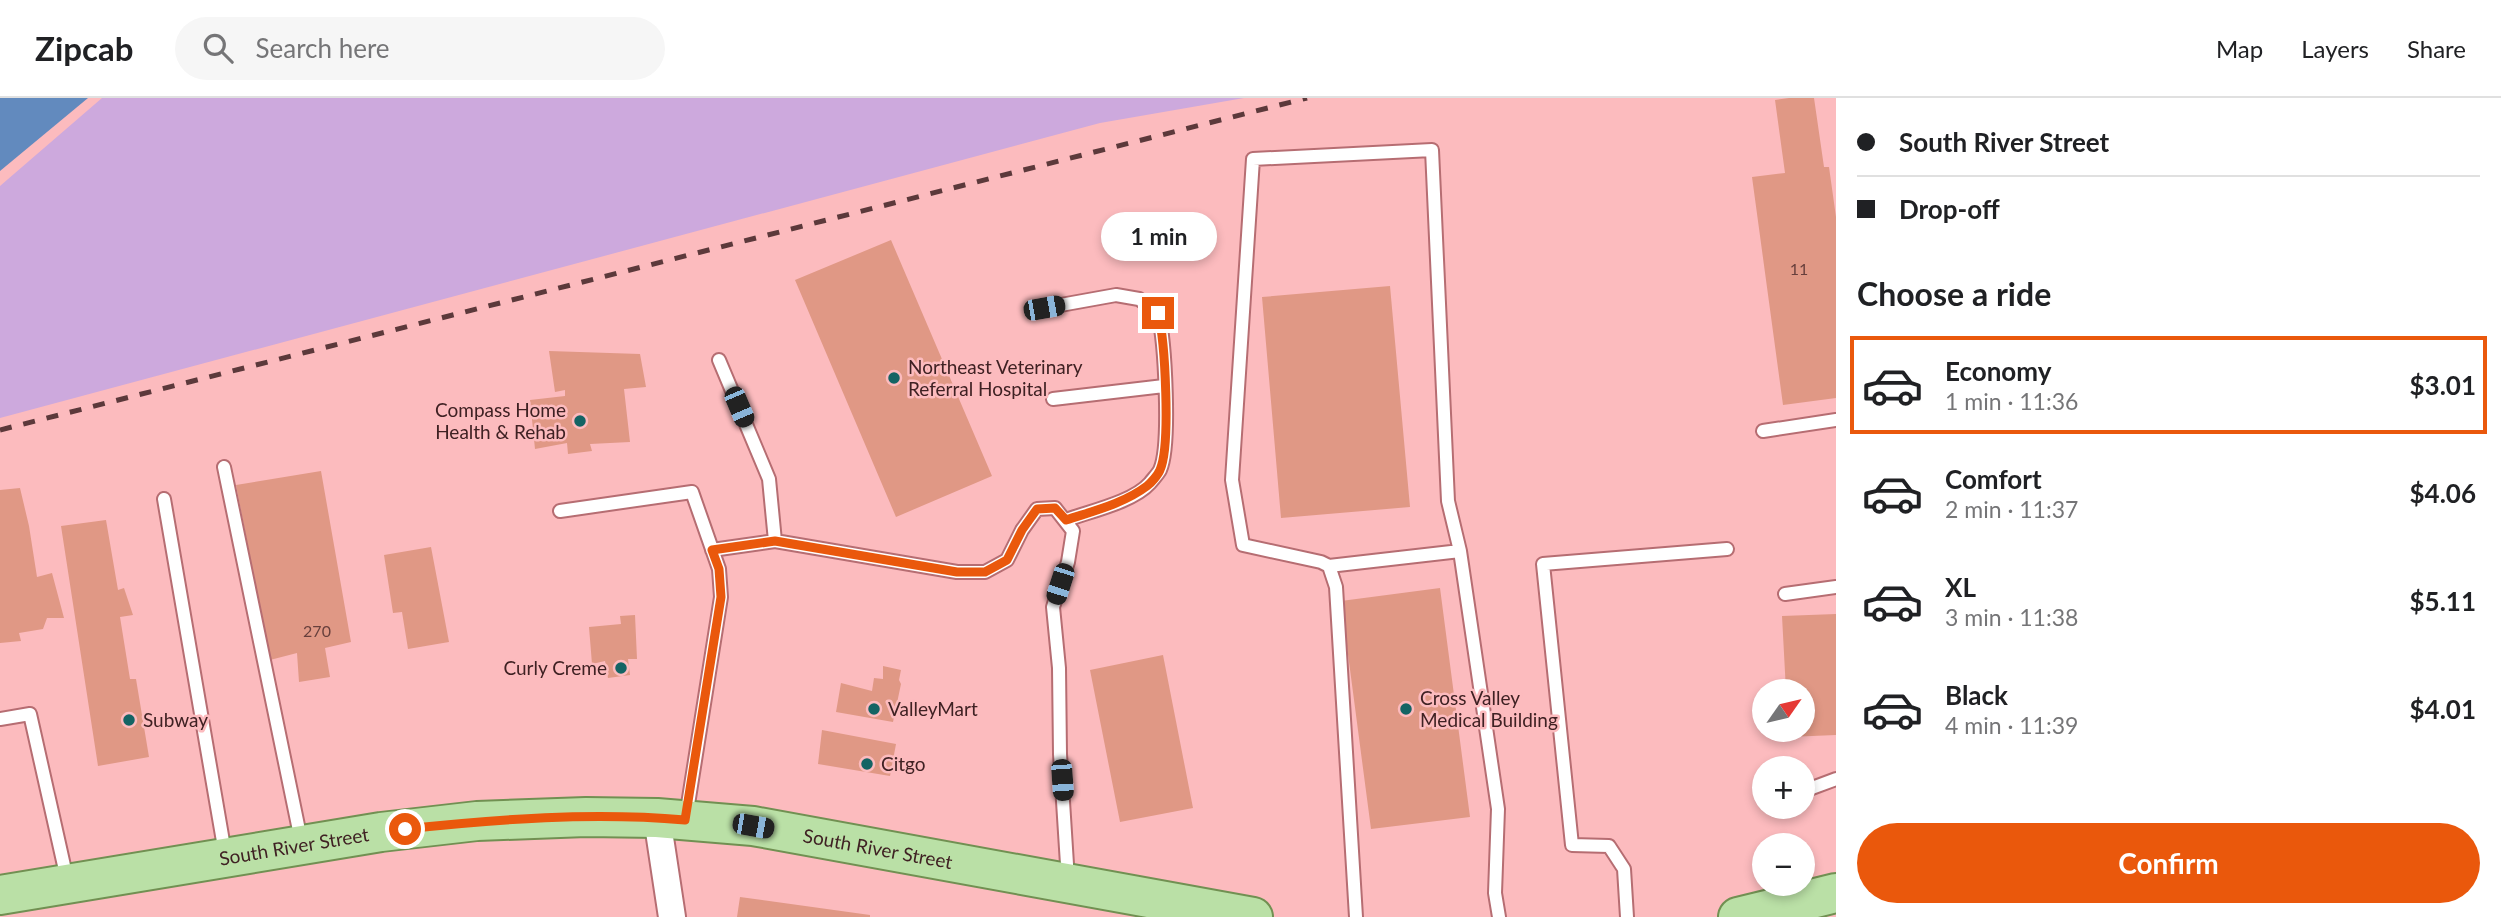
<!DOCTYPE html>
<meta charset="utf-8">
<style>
body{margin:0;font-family:Lato,sans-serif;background:#f6f6f6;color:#202124;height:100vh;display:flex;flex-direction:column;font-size:26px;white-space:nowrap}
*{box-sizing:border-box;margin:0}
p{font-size:23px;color:#757577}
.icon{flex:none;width:38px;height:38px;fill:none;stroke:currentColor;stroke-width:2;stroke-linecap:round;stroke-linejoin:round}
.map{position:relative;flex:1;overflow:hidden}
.details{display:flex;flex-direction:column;background:#fff;width:665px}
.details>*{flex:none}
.banner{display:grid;align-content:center;height:154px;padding:0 21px;background:#fff}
.needle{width:46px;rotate:56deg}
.fabs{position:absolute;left:1752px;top:581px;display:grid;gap:14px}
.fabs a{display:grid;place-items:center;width:63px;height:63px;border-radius:50%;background:#fff;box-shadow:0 4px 10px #0003;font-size:35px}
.end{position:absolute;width:32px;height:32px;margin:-16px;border:9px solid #ea580c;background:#fff;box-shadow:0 0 0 4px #fff}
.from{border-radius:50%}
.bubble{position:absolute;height:49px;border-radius:24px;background:#fff;box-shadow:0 4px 10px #0003;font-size:23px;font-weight:700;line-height:49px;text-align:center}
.car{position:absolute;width:21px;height:42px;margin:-21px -10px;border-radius:9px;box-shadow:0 0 5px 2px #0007;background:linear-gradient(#222 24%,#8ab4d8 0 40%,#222 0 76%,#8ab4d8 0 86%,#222 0)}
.banner b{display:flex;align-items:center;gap:24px;height:66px;font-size:26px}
.banner b+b{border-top:2px solid #e0e0e0}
.banner i{width:18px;height:18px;background:#202124}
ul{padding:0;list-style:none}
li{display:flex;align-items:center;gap:21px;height:98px;margin:0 14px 10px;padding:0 7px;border:4px solid transparent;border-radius:0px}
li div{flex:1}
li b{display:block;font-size:26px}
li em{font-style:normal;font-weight:700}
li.selected{border-color:#ea580c}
li>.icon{width:63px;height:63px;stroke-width:1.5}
h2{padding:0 21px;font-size:32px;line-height:84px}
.cta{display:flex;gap:14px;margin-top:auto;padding:14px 21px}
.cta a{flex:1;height:80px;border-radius:42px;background:#ea580c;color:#fff;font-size:28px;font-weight:700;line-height:80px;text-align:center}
header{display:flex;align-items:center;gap:42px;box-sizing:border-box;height:98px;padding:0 35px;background:#fff;border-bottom:2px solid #e0e0e0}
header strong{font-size:33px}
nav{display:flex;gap:38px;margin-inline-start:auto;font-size:24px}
.search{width:490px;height:63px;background:#f6f6f6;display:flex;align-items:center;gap:18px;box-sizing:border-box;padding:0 24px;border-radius:38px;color:#757577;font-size:26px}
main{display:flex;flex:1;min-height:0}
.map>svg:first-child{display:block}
</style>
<header>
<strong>Zipcab</strong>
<div class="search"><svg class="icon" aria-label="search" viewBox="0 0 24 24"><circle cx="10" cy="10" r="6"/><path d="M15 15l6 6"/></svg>Search here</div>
<nav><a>Map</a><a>Layers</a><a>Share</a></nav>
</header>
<main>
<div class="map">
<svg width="1836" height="819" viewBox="0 0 1836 819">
<rect width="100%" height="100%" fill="#fcbbbe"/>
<!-- green -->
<path fill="#cda9dd" d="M102 0H1244L1100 25 0 320V88Z"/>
<!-- water -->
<path fill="#628abe" d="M0 0H88L0 73Z"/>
<!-- building -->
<path fill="#e09885" d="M1789 0H1814L1824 69H1829L1836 119V300L1783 307 1752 79 1785 75 1775 2Z
M891 142 992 378 896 419 795 182Z
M1390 188 1410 409 1281 420 1262 199Z
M549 253 640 256 646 289 624 291 630 344 590 346 592 353 568 356 567 345 535 351 530 302 565 298V292L555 294Z
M321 373 351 544 325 550 330 579 299 584 297 555 270 562 236 387Z
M20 390 29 428 37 479 52 475 64 520H47L43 531 19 535 21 543 0 545V392Z
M106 422 118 492 124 490 133 517 120 519 130 581H136L149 659 98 668 61 428Z
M431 449 449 544 408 551 402 514 393 515 384 457Z
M1440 490 1470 719 1371 731 1341 503Z
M1836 516V637L1788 639V632H1802V593H1786L1782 518Z
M635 517 637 561H628L630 577 608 580 605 563 592 566 589 529 621 526 620 518Z
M1163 557 1193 710 1120 724 1090 572Z
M883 568 901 572 899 582 901 586 893 624 836 614 841 585 872 593 874 580 883 581Z
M822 632 896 646 890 678 818 666Z
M740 799 870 817V819H737Z"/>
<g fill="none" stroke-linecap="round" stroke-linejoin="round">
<!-- service casing -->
<g stroke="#b66d72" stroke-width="16">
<path id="service" d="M1044 210 1116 197 1139 201 1158 215C1165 242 1171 348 1160 372 1158 376 1153 381 1150 385 1133 404 1091 413 1066 422
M719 262 769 381 775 443 957 474H985L1007 462 1022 432 1037 411 1055 410 1073 433 1068 464 1053 509 1059 570 1060 656 1068 782
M1053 301 1164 288
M1763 333 1836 322
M224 369 301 742
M164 401 225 755
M560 413 692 394 719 471 721 499 686 719
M712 452 775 443
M1329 468 1460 453
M1785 496 1836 489
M0 621 30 616 67 781
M1812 690 1836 681
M1356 819 1336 489 1329 468 1321 464 1243 447 1232 382 1253 61 1432 52 1448 403 1460 453 1498 711 1495 795 1499 819
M1627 819 1624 771 1609 748 1572 747 1543 466 1727 451"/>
</g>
<!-- minor casing -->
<g stroke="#b66d72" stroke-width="30">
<path id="minor" d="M657 720 672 819"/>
</g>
<!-- primary casing -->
<g stroke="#719052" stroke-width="42">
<g id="primary">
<path id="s1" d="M0 797 381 734 477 723 586 719 657 720 753 728 1253 819"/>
<path d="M1738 819 1836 795"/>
</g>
</g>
<!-- service -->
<use href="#service" stroke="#fff" stroke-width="12"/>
<!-- minor -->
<use href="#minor" stroke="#fff" stroke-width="26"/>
<!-- primary -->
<use href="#primary" stroke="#bae0a6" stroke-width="38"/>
<!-- rail -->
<path stroke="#5c393b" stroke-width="5" stroke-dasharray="12 12" stroke-linecap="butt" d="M0 332 1307 0"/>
</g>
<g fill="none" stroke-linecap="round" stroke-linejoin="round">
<!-- route -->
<path stroke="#ea580c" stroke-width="9" d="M405 731C498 721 592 714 685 722L721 499 719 471 712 452 775 443 957 474H985L1007 462 1022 432 1037 411 1055 410 1066 422C1093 413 1123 406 1147 388 1151 385 1158 377 1160 372 1171 347 1165 242 1158 215"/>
</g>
<!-- markers -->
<g fill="#146464" stroke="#fcbbbe" stroke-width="2.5">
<circle cx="894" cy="280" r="7"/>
<circle cx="580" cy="323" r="7"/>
<circle cx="621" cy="570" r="7"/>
<circle cx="874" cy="611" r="7"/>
<circle cx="1406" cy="611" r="7"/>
<circle cx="129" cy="622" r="7"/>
<circle cx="867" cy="666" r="7"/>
</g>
<g text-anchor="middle" stroke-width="5" stroke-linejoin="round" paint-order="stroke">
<!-- number labels -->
<g font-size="16" fill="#673f3c">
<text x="1799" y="177">11</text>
<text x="317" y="539">270</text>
</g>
<!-- poi labels -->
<g font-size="19" fill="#3f2123" stroke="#fcbbbe" text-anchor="start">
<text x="908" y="276">Northeast Veterinary<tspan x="908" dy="22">Referral Hospital</tspan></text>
<text x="566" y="319" text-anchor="end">Compass Home<tspan x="566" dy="22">Health &amp; Rehab</tspan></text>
<text x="607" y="577" text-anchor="end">Curly Creme</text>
<text x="1420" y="607">Cross Valley<tspan x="1420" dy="22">Medical Building</tspan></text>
<text x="888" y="618">ValleyMart</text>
<text x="143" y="629">Subway</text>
<text x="881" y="673">Citgo</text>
</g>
<!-- street labels -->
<g font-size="19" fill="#3f2123" stroke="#fcbbbe">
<text dy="7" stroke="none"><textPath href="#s1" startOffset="298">South River Street</textPath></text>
<text dy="7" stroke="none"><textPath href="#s1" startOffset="886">South River Street</textPath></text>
</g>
</g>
</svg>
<div class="fabs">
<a><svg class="needle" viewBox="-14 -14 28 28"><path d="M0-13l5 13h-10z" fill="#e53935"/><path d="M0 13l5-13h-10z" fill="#757577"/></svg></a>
<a>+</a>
<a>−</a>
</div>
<i class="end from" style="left:405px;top:731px"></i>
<i class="end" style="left:1158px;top:215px"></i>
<div class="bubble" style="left:1101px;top:114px;width:116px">1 min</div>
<i class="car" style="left:1044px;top:210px;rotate:80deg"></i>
<i class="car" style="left:739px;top:309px;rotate:157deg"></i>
<i class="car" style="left:1060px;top:486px;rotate:198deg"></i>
<i class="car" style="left:1062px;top:682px;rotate:176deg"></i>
<i class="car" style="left:753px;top:728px;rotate:100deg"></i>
</div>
<section class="details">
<div class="banner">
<b><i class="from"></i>South River Street</b>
<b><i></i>Drop-off</b>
</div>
<h2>Choose a ride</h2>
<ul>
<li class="selected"><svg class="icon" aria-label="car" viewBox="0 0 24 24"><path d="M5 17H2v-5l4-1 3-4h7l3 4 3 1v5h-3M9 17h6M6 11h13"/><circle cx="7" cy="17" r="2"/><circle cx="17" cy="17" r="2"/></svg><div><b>Economy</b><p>1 min · 11:36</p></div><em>$3.01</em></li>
<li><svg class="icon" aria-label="car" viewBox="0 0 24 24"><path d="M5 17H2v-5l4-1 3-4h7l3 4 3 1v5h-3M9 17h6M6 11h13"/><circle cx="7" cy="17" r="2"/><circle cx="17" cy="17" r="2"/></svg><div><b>Comfort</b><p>2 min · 11:37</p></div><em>$4.06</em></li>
<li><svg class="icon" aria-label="car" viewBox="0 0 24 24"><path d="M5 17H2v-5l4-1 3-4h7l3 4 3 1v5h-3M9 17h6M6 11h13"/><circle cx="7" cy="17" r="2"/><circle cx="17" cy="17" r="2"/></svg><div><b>XL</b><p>3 min · 11:38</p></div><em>$5.11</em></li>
<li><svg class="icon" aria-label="car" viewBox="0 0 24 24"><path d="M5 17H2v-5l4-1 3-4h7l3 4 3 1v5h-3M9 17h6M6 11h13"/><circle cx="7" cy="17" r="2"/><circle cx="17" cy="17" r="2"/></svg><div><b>Black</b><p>4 min · 11:39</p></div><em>$4.01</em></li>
</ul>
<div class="cta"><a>Confirm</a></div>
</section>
</main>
